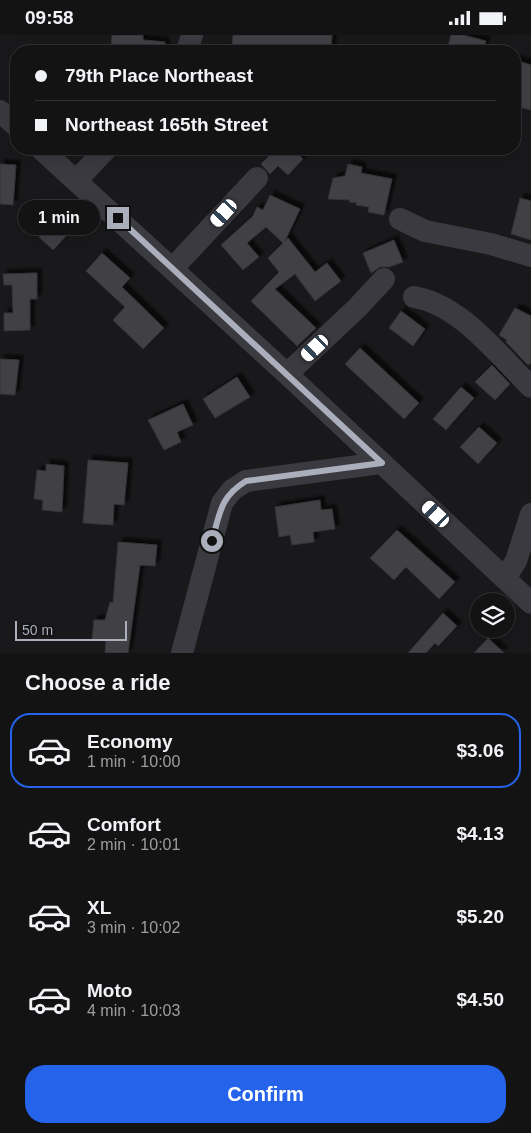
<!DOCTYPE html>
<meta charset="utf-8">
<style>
body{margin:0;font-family:Arial,sans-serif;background:#202022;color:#f1f3f6;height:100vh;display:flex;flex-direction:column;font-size:19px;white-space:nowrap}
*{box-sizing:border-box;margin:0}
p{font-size:16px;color:#9d9ea0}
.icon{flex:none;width:28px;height:28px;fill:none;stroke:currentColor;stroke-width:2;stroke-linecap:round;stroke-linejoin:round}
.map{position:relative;height:618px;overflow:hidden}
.sheet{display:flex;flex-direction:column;background:#131314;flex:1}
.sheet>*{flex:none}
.banner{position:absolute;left:10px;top:10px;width:511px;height:110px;border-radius:20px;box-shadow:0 5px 20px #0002,0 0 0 1px #323234;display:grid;align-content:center;height:110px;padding:0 25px;background:#131314}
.fabs{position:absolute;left:470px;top:558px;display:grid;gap:10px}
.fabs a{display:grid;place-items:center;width:45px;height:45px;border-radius:50%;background:#131314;box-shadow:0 5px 20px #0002,0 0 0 1px #323234;font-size:25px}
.scale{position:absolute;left:15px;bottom:12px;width:112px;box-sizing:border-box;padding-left:5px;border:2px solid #abaebb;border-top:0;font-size:14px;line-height:18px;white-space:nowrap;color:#abaebb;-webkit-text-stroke:4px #141416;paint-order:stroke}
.end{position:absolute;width:22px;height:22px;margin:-11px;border:6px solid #abaebb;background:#111;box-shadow:0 0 0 2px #111}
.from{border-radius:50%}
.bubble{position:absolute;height:35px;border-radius:18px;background:#131314;box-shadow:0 5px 20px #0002,0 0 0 1px #323234;font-size:16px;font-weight:600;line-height:35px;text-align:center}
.car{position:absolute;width:15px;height:30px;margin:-15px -8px;border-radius:6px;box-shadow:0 0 4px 1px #0007;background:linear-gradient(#fff 24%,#345 0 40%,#fff 0 76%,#345 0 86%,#fff 0)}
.banner b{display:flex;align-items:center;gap:18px;height:48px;font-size:19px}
.banner b+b{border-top:1px solid #323234}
.banner i{width:12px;height:12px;background:#f1f3f6}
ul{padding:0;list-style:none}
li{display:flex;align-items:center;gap:15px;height:75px;margin:0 10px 8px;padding:0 15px;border:2px solid transparent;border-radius:20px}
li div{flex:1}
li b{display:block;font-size:19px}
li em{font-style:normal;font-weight:600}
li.current{border-color:#2563eb}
li>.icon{width:45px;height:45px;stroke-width:1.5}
h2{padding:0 25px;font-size:22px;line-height:60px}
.primary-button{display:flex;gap:10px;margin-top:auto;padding:10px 25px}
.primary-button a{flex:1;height:58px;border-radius:20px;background:#2563eb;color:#fff;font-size:20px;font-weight:600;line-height:58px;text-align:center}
.status{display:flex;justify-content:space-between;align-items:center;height:35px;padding:0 25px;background:#131314;direction:ltr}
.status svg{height:14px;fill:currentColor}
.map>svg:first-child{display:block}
</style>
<div class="status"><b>09:58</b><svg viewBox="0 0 49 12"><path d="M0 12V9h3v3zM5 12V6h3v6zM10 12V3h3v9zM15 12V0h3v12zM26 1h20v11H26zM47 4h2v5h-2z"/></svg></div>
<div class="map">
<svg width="531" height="618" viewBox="0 0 531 618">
<defs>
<filter id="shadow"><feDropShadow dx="4.5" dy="-4.5" stdDeviation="1" flood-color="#0009"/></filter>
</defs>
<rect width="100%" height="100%" fill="#19191b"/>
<!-- building -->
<path fill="#404145" stroke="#343337" filter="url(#shadow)" d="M112 0H143V5L165 7V16H111Z
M233 0H332L331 16H232Z
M451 0H463L486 6 483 16H447Z
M515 25 531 30V75L515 71Z
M276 114H293L303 124 288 140 278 131 270 139 261 129Z
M0 129 16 130 13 170 0 169Z
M348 129 362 132 361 138 392 144 384 180 368 177 369 172 356 170 357 168 349 167 350 165 328 164 333 143 345 141Z
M270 160 300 174 285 206 288 203 315 237 327 228 341 246 315 266 295 239 275 254 316 293 297 311 251 266 279 237 268 223 283 208 266 192 247 208 259 222 243 235 221 210 253 181 257 172 263 175Z
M520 163 531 166V205L511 199Z
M54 186 68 199 53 215 39 202Z
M394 205 403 227 389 232H380L371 238 363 218Z
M102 218 130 243 122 252 164 293 143 314 113 285 125 272 86 236Z
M37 238V264H30V295L4 296V278H13L12 250H4L3 239Z
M515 273 531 281V328L528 330 506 307 507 305 499 300Z
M401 276 425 294 413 311 389 293Z
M360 313 419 368 404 384 345 329Z
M0 324 19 325 15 360 0 359Z
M492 330 510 349 495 365 475 347Z
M237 342 250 362 215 383 203 364Z
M461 352 474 363 446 395 433 384Z
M183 369 193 390 177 397 181 407 164 415 148 385Z
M479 392 497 408 478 429 460 412Z
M88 425 128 428 124 470 114 469 113 490 83 488Z
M46 429 64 431 62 477 42 475 43 465 34 464 37 435 46 436Z
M320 465 321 475 332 474 335 494 313 497 314 507 292 510 290 500 279 502 275 472Z
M397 495 455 547 439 564 406 532 394 545 370 523Z
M118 507 157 510 155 531 140 530 128 618H105L106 606 92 605 94 585H105L110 567 113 568Z
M443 578 457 591 438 611 435 608 426 618H408Z
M488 603 504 618H474Z"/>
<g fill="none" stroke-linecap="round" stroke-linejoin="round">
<!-- minor -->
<path stroke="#3a3a40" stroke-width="22" d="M187 16 192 0
M0 76 16 91
M41 114 287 339 531 568
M76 146 106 114
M400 184 425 196 491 209 531 221
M172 234 257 143
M414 262C461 270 497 319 531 352
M287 339 357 273 384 244
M505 543 516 526 531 479
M182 618 222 468 232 455 246 446 381 428"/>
</g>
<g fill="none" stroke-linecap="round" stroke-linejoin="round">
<!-- route -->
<path stroke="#abaebb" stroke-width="6" d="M118 183 382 428 246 446C220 462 220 478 212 506"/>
</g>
</svg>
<div class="fabs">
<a><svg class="icon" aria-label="layers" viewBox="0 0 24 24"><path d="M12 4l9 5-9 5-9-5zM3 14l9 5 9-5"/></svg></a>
</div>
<div class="scale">50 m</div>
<i class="end from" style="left:212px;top:506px"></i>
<i class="end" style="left:118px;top:183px"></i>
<div class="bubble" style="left:18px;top:165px;width:82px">1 min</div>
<i class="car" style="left:224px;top:178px;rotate:222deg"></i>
<i class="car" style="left:315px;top:313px;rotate:227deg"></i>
<i class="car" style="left:436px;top:479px;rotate:313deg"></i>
<div class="banner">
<b><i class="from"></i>79th Place Northeast</b>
<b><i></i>Northeast 165th Street</b>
</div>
</div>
<section class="sheet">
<h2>Choose a ride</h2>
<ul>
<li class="current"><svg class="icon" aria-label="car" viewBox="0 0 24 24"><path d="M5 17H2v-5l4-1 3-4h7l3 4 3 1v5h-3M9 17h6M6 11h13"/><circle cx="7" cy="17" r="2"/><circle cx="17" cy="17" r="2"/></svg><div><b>Economy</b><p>1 min · 10:00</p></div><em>$3.06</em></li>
<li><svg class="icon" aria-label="car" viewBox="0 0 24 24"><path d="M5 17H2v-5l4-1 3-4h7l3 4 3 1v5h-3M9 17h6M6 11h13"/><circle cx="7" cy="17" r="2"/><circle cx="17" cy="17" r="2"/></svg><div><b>Comfort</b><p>2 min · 10:01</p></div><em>$4.13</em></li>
<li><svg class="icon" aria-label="car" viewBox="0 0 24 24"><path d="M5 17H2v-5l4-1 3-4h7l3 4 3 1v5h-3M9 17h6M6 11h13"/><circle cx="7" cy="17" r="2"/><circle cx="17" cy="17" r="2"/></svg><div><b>XL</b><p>3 min · 10:02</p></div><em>$5.20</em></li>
<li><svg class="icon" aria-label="car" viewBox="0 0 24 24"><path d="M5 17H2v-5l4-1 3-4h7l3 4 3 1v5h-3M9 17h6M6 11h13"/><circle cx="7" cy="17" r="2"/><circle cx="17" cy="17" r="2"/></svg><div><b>Moto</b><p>4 min · 10:03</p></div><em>$4.50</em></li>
</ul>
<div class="primary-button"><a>Confirm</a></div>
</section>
